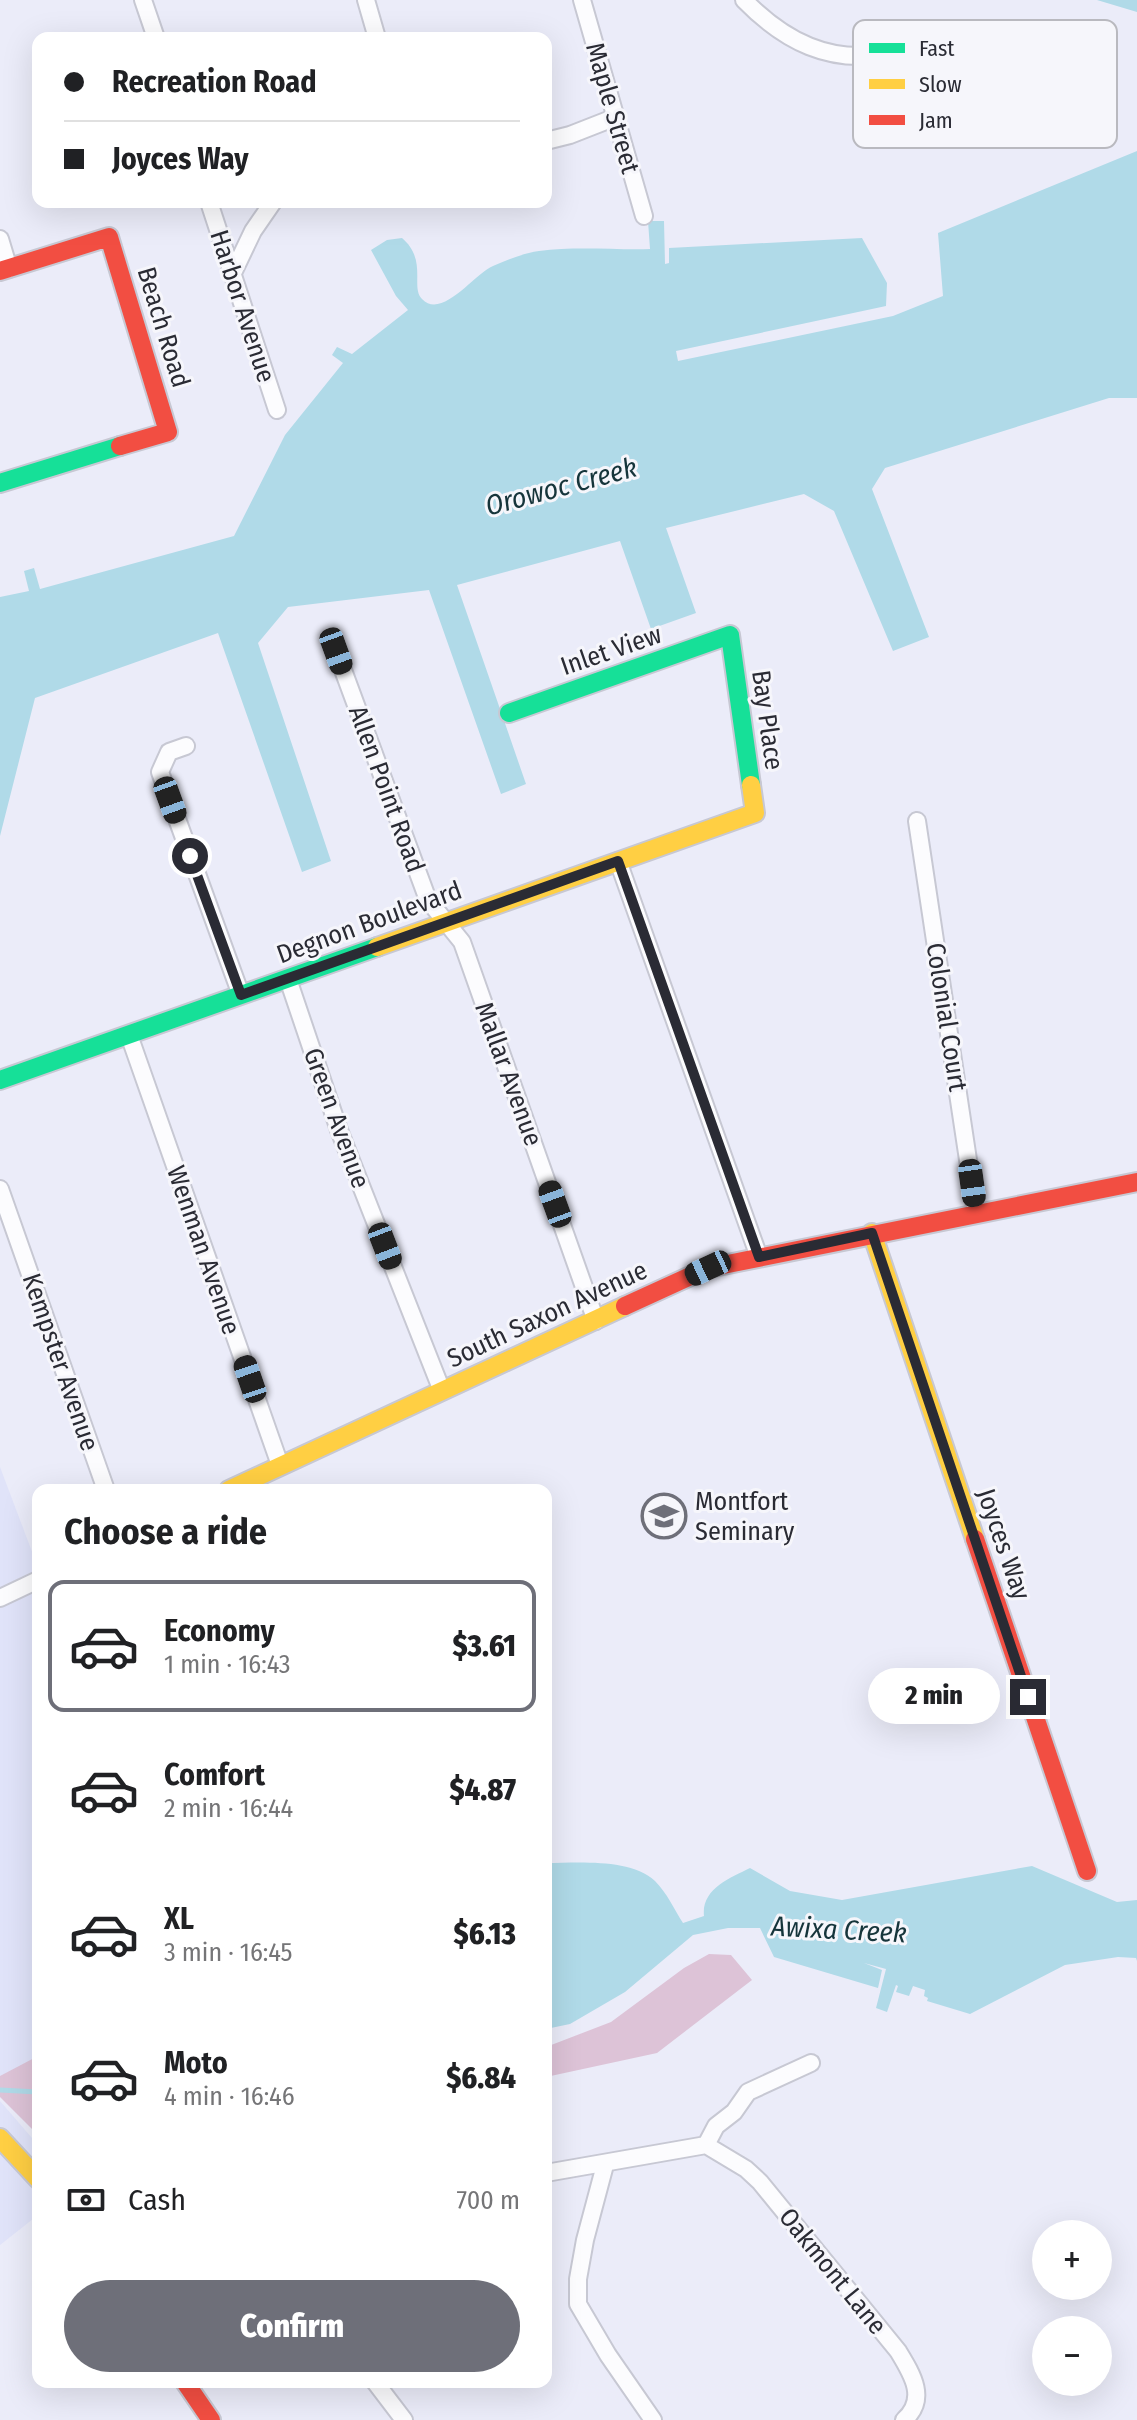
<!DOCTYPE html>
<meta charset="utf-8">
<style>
body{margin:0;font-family:"Fira Sans Condensed",sans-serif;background:#f6f6f6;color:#202124;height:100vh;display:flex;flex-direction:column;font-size:30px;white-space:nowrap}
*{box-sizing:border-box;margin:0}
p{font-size:26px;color:#757577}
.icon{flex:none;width:44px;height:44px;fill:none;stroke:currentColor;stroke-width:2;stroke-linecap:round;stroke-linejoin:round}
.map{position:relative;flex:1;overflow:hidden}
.details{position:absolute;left:32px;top:1484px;width:520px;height:904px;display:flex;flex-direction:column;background:#fff;border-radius:16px;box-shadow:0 8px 32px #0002}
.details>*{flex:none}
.banner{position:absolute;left:32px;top:32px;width:520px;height:176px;border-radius:16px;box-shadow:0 8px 32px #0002;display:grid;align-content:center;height:176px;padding:0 32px;background:#fff}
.tools{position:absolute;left:1032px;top:2220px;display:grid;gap:16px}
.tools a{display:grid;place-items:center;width:80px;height:80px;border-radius:50%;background:#fff;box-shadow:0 8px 32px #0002;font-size:40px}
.end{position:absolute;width:36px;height:36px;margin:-18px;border:10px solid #2a2b34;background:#fff;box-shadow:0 0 0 4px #fff}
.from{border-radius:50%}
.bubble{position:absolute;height:56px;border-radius:28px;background:#fff;box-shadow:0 8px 32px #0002;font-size:26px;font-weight:800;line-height:56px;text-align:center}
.car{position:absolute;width:24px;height:48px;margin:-24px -12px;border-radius:10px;box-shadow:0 0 6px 2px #0007;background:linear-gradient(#222 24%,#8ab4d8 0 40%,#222 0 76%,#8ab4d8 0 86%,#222 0)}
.banner b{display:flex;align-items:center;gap:28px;height:76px;font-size:30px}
.banner b+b{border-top:2px solid #e0e0e0}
.banner i{width:20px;height:20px;background:#202124}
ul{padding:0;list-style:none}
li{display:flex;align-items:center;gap:24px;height:132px;margin:0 16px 12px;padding:0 16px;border:4px solid transparent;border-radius:16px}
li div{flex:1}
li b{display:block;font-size:30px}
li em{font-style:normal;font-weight:800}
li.selected{border-color:#6e6f79}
li>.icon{width:72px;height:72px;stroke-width:1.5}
h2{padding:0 32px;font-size:36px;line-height:96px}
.pay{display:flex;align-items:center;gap:20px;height:88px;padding:0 32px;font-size:30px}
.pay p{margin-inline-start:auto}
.cta{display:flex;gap:16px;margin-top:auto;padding:16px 32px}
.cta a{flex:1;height:92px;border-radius:48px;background:#6e6f79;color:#fff;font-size:32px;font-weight:800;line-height:92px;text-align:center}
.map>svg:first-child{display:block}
</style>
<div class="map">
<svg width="1137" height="2420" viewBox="0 0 1137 2420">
<rect width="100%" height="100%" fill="#ebecf9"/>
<!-- built -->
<path fill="#e0e3f9" d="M0 1467 34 1557H38V2065L0 2085Z
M0 2101 38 2145V2215L0 2245Z"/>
<!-- forest -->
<path fill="#ddc3d7" d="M709 1954 731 1955 752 1980 657 2053 546 2077V2047L611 2022 684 1968Z
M38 2056V2133L37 2134 0 2097V2076Z"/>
<!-- water -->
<path fill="#b0dae8" d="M1097 0H1137V12Z
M1137 151V398H1109L885 468 872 489 929 637 893 651 834 511 804 494 666 528 696 613 651 629 620 541 457 585 526 784 501 794 429 590 288 607 258 643 331 861 302 872 218 633 35 698 0 836V597L29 591 24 571 34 568 40 589 234 536 285 435 343 363 332 355 337 347 352 354 408 310 396 296 371 250 387 240 402 238C428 260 410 287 422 299 442 320 474 274 493 266 507 260 524 253 539 251 575 246 614 250 650 249L648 221H664L665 264 669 263V248L862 238 887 283 886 306 676 351 678 361 893 316 943 296 938 233Z
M546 1863C578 1863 630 1858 655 1881 667 1893 674 1909 683 1923L704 1916C701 1889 730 1878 750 1868L790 1891 842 1900 1032 1866 1117 1902 1137 1900V1961L1136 1958 1118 1957 1065 1965 970 2014 927 2001 928 1998 924 1996 925 1990 913 1986 909 1996 896 1992 898 1986 896 1985 887 2012 876 2008 886 1969 864 1963 882 1970 878 1988 774 1957 760 1928H728L693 1935 625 1992 570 2024 546 2029Z"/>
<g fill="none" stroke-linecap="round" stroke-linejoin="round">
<!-- stream -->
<path stroke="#b0dae8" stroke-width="5" d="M0 2090 38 2092"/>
<!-- street casing -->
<g stroke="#c7c8d3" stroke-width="20">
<path id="street" d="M143 0 156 38
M366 0 377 38
M582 0 644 216
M744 0C784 41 830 65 889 53 896 51 906 51 913 48 922 43 930 35 938 29
M546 141 570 135 616 117
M209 202 277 410
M0 239 9 269
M232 275 253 231 273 202
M336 651 428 900 462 942 596 1321
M186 746 169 752 160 772 241 995
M917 821 976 1213
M618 861 759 1257
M288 979 339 1130 442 1391
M129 1035 280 1465
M0 1189 106 1490
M0 1598 38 1580
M706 2145 746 2169 760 2182 898 2351C912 2374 928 2399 904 2420
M706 2145 716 2126 734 2112 748 2092 811 2063
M605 2165 585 2240 578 2279V2304L608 2355 653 2420
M546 2173 706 2145
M375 2382 404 2420"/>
</g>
<!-- fast casing -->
<g stroke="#c7c8d3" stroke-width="22">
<path id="fast" d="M0 483 120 446
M509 713 730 635 751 785
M0 1080 377 947"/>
</g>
<!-- slow casing -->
<g stroke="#c7c8d3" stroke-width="22">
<path id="slow" d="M377 947 755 813 751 785
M872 1233 975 1539
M229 1490 625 1306
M0 2138 38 2179"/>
</g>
<!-- jam casing -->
<g stroke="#c7c8d3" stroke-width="22">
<path id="jam" d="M0 271 109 237 168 432 120 446
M625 1306 708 1268 1137 1182
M975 1539 1087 1871
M185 2382 211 2420"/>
</g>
<!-- street -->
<use href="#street" stroke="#fcfcfe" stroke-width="16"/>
<!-- fast -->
<use href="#fast" stroke="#16e098" stroke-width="18"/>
<!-- slow -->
<use href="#slow" stroke="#ffcf43" stroke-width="18"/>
<!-- jam -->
<use href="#jam" stroke="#f24e42" stroke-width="18"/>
</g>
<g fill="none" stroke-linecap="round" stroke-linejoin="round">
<!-- route -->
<path stroke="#2a2b34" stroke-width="10" d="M190 856 241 995 618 861 759 1257 872 1233 1028 1697"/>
</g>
<!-- icons -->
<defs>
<g id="school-ring" transform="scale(2.3)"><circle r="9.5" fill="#f6f6fb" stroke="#6e6f79" stroke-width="1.5"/><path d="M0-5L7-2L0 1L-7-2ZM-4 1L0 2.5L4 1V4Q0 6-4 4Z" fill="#6e6f79"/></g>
</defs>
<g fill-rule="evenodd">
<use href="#school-ring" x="664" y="1516"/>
</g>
<g text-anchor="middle" stroke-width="6" stroke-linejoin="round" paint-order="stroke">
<!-- street labels -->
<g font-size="26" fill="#2a2b34" stroke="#f6f6fb">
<text transform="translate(613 108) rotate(74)" y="9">Maple Street</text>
<text transform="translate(243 306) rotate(72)" y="9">Harbor Avenue</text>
<text transform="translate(164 327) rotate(73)" y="9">Beach Road</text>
<text transform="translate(611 650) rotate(-19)" y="9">Inlet View</text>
<text transform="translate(768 720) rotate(82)" y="9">Bay Place</text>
<text transform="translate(387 789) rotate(70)" y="9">Allen Point Road</text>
<text transform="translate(369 922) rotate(-20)" y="9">Degnon Boulevard</text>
<text transform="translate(947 1017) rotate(81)" y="9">Colonial Court</text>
<text transform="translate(509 1074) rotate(70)" y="9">Mallar Avenue</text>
<text transform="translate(337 1118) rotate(70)" y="9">Green Avenue</text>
<text transform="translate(204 1250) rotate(71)" y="9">Wenman Avenue</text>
<text transform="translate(547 1314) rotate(-25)" y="9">South Saxon Avenue</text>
<text transform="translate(61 1362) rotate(71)" y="9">Kempster Avenue</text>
<text transform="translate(1004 1544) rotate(71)" y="9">Joyces Way</text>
<text transform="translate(833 2271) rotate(51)" y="9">Oakmont Lane</text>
</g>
<!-- poi labels -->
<g font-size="26" fill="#2a2b34" stroke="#f6f6fb" text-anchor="start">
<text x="695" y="1510">Montfort<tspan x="695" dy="30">Seminary</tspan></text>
</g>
<!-- water labels -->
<g font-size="28" font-style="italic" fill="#16353b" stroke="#f6f6fb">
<text transform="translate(561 486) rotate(-15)" y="10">Orowoc Creek</text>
<text transform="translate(839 1929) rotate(3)" y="10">Awixa Creek</text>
</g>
</g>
<!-- legend -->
<rect x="853" y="20" width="264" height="128" rx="12" fill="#f6f6fb" stroke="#b9b9bf" stroke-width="2"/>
<rect x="869" y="43" width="36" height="10" fill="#16e098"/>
<rect x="869" y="79" width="36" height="10" fill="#ffcf43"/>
<rect x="869" y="115" width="36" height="10" fill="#f24e42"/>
<g font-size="22" fill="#2a2b34">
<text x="919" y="56">Fast</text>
<text x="919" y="92">Slow</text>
<text x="919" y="128">Jam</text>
</g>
</svg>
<div class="tools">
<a>+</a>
<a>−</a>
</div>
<i class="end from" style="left:190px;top:856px"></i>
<i class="end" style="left:1028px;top:1697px"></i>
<div class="bubble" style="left:868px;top:1668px;width:132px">2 min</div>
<i class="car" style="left:336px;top:651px;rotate:160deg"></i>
<i class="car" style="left:170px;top:800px;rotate:160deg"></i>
<i class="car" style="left:972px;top:1183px;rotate:172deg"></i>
<i class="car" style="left:555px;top:1204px;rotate:340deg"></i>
<i class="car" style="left:385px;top:1246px;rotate:159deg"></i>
<i class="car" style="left:708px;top:1268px;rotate:245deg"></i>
<i class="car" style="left:250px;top:1379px;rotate:341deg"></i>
<div class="banner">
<b><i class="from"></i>Recreation Road</b>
<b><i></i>Joyces Way</b>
</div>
<section class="details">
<h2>Choose a ride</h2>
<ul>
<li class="selected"><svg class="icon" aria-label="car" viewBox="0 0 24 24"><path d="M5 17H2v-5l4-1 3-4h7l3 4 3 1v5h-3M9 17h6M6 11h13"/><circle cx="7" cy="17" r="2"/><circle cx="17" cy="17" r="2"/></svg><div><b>Economy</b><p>1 min · 16:43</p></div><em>$3.61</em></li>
<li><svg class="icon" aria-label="car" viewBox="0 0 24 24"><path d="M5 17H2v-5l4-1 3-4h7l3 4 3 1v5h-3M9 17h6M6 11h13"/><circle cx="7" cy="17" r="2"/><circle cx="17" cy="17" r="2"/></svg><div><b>Comfort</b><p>2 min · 16:44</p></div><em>$4.87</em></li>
<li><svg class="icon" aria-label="car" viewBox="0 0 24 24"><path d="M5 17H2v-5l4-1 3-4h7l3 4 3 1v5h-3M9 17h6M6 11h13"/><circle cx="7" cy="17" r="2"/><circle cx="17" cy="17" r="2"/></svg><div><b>XL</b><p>3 min · 16:45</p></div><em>$6.13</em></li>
<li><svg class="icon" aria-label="car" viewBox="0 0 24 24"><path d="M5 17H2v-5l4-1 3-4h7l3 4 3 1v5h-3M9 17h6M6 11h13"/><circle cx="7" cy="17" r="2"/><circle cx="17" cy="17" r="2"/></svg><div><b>Moto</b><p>4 min · 16:46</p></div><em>$6.84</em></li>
</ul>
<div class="pay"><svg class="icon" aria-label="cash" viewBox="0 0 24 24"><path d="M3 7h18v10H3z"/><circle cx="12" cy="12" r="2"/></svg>Cash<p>700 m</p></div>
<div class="cta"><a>Confirm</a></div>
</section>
</div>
